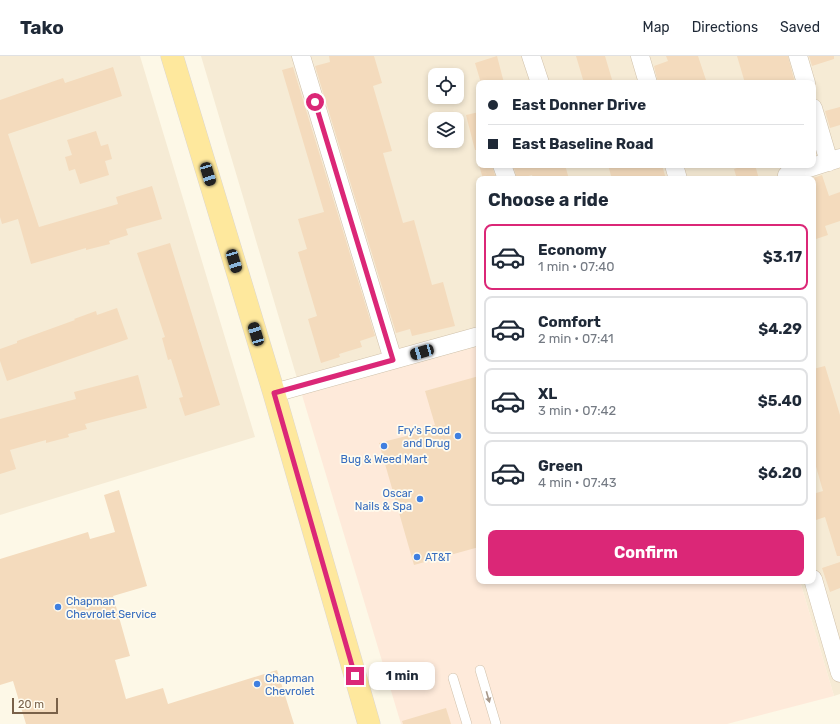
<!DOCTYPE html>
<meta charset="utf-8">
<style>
body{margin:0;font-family:Rubik,sans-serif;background:#f6f6f7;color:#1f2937;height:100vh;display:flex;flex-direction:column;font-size:15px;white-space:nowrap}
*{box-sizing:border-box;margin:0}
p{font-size:13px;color:#747a83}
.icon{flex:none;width:22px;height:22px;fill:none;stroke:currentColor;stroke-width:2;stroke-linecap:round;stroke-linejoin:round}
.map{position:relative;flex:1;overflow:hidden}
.panel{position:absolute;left:476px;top:120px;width:340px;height:408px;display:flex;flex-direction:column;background:#fff;border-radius:8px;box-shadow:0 2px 6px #0003}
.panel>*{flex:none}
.top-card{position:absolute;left:476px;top:24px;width:340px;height:88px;border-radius:8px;box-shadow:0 2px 6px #0003;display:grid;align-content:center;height:88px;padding:0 12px;background:#fff}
.controls{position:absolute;left:428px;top:12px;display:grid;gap:8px}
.controls a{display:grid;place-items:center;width:36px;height:36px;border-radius:8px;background:#fff;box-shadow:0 2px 6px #0003;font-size:20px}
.scale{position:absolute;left:12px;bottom:10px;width:46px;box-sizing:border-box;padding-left:4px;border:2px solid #796149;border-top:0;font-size:11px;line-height:14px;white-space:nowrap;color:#796149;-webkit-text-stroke:3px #fffbee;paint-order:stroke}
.end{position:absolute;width:18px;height:18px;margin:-9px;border:5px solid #db2777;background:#fff;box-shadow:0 0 0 2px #fff}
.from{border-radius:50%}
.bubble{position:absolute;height:28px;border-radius:8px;background:#fff;box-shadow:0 2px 6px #0003;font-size:13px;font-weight:700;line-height:28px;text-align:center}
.car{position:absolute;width:12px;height:24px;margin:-12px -6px;border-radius:5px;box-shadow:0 0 3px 1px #0007;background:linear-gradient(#222 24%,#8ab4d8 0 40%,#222 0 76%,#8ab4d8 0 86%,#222 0)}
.top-card b{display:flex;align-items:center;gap:14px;height:38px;font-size:15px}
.top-card b+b{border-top:1px solid #e0e1e3}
.top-card i{width:10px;height:10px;background:#1f2937}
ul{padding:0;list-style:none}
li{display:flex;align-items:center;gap:12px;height:66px;margin:0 8px 6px;padding:0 4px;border:2px solid #e0e1e3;border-radius:8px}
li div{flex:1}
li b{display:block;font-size:15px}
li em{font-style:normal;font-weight:700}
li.on{border-color:#db2777}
li>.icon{width:36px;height:36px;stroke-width:1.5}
h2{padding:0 12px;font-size:18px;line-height:48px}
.cta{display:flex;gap:8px;margin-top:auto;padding:8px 12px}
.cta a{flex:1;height:46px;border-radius:8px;background:#db2777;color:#fff;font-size:16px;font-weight:700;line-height:46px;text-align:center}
header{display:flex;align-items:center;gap:24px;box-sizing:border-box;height:56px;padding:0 20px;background:#fff;border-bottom:1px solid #e0e1e3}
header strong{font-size:19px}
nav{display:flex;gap:22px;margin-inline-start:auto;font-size:14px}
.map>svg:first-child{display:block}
</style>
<header>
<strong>Tako</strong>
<nav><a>Map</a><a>Directions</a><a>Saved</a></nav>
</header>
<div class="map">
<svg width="840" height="668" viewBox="0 0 840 668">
<rect width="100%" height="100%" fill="#fdf8e7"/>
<!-- residential -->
<path fill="#f6ebd5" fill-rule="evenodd" d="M0 0H140L255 381 0 459Z
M201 0H840V638L834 640 800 525H813V123H479V290L302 339ZM435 19H457V41H435ZM479 27H813V109H479ZM435 63H457V85H435Z"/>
<!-- commercial -->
<path fill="#feeada" d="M479 290V525H800L834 640 727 668H401L302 339Z"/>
<!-- building -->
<path fill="#f4dbbd" d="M329 0H374L382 27 373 30 392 95 383 97 403 167 414 164 432 229 443 226 455 270 412 280 410 273 396 277 315 10 330 6Z
M497 0 504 27H481L475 7Z
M576 0H605L613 27H584Z
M666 0H698L707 27H658L654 10 668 5Z
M737 0H788L795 27H745Z
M809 0H834V3L812 10Z
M113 11 122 40 8 78 39 171 118 148 116 141 152 130 162 163 126 173 128 179 109 185 110 188 86 194V192L31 208 18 163 2 168 0 161V44L63 22 65 27Z
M293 11 375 280 360 285 362 291 339 298 340 301 321 307 308 263 317 260 298 196 307 193 298 163 324 156 282 14Z
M840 51V69L830 72 825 55Z
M479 56V94H475L466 59Z
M96 75 101 90 108 88 112 103 105 105 109 119 80 128 75 113 69 115 65 101 72 99 67 84Z
M479 109H492L496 123H483Z
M513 109H565L569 123H533L532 119 517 123Z
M608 109H662L666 123H612Z
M746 109H755L759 123H737L734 113Z
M822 119 829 140 840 136V165L825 170 828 179 813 184V122Z
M170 187 220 349 185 360 179 342 183 341 171 303 168 304 162 282 165 281 137 197Z
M117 252 128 283 7 325 0 305V293L17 287V285L75 264 74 263 96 255 97 259Z
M825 310 840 359V500H837L825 461 813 465V438L823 435 813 400V313Z
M138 319 147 352 85 368 87 373 68 378 69 381 46 387V384L10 394 16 413 0 418V363L76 343 74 336Z
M479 320V491L414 509 379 387 422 376 421 373 435 369 425 335Z
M119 434 147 530 113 540 130 600 115 604 126 643 163 632 168 648 277 614 294 668H26L13 625 0 629V503L88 476 90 483 115 476 104 439Z
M840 506V532L830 536 822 512Z
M446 652 451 668H403L402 665Z"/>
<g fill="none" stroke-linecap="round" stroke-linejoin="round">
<!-- service casing -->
<g stroke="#d0c1ab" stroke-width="10">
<path id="service" d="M480 614 496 668
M453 622 467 668"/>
</g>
<!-- minor casing -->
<g stroke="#d0c1ab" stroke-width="19">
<path id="minor" d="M301 0 393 304
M531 0 540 27
M640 0 648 27
M798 0 806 27
M813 52 829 106
M502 109 507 123
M674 109 678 123
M787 119 840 102
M274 337 479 280
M813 523 840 617"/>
</g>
<!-- primary casing -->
<g stroke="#dcd6d0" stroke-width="23">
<path id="primary" d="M172 0 274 337 369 668"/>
</g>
<!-- service -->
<use href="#service" stroke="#fff" stroke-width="9"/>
<!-- minor -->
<use href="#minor" stroke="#fff" stroke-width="18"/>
<!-- primary -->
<use href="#primary" stroke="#fee89d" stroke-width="22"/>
</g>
<!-- one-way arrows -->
<defs><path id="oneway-solid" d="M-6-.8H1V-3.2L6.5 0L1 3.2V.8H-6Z"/></defs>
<use fill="#a89889" href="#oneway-solid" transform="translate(488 641) rotate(74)"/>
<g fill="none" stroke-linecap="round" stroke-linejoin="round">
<!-- route -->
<path stroke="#db2777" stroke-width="5" d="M315 46 393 304 274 337 355 620"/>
</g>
<!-- markers -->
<g fill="#3f7fe0" stroke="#fffbee" stroke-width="1.5">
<circle cx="458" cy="380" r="4"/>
<circle cx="384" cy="390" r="4"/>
<circle cx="420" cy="443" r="4"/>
<circle cx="417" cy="501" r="4"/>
<circle cx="58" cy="551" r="4"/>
<circle cx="257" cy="628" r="4"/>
</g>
<g text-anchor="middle" stroke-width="3.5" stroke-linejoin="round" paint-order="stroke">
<!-- shop labels -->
<g font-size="11" fill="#366cbe" stroke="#fffbee" text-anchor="start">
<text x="450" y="378" text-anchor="end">Fry's Food<tspan x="450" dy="13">and Drug</tspan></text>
<text x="384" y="407" text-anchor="middle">Bug &amp; Weed Mart</text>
<text x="412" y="441" text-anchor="end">Oscar<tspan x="412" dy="13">Nails &amp; Spa</tspan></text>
<text x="425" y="505">AT&amp;T</text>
<text x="66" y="549">Chapman<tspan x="66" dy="13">Chevrolet Service</tspan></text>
<text x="265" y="626">Chapman<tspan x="265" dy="13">Chevrolet</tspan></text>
</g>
</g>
</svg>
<div class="controls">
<a><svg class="icon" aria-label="locate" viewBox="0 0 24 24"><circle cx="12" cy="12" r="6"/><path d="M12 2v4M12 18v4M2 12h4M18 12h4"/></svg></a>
<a><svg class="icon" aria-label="layers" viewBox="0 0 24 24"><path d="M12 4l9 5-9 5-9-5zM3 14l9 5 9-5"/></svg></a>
</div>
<div class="scale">20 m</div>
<i class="end from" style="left:315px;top:46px"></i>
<i class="end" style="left:355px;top:620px"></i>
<div class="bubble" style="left:369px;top:606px;width:66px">1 min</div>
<i class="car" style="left:208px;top:118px;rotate:163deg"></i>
<i class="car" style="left:234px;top:205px;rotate:163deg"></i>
<i class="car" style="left:256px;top:278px;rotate:343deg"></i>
<i class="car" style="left:422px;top:296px;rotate:254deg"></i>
<div class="top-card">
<b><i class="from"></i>East Donner Drive</b>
<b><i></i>East Baseline Road</b>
</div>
<section class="panel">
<h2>Choose a ride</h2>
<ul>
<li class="on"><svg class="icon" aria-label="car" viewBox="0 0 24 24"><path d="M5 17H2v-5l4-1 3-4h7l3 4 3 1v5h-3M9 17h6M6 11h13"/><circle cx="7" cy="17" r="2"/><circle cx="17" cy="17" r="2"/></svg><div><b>Economy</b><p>1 min · 07:40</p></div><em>$3.17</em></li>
<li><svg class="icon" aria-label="car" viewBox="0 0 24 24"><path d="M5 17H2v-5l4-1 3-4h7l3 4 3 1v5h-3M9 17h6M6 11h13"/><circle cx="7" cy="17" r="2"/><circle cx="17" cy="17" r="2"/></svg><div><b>Comfort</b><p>2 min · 07:41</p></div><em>$4.29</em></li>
<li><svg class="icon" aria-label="car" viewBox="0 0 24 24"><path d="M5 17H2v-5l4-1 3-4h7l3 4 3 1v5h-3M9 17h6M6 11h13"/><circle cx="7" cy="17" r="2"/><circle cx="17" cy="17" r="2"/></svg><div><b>XL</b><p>3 min · 07:42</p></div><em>$5.40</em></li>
<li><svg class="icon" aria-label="car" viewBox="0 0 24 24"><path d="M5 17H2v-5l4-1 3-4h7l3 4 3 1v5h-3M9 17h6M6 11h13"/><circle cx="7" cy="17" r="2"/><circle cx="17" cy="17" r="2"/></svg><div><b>Green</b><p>4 min · 07:43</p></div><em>$6.20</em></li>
</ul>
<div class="cta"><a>Confirm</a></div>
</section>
</div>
